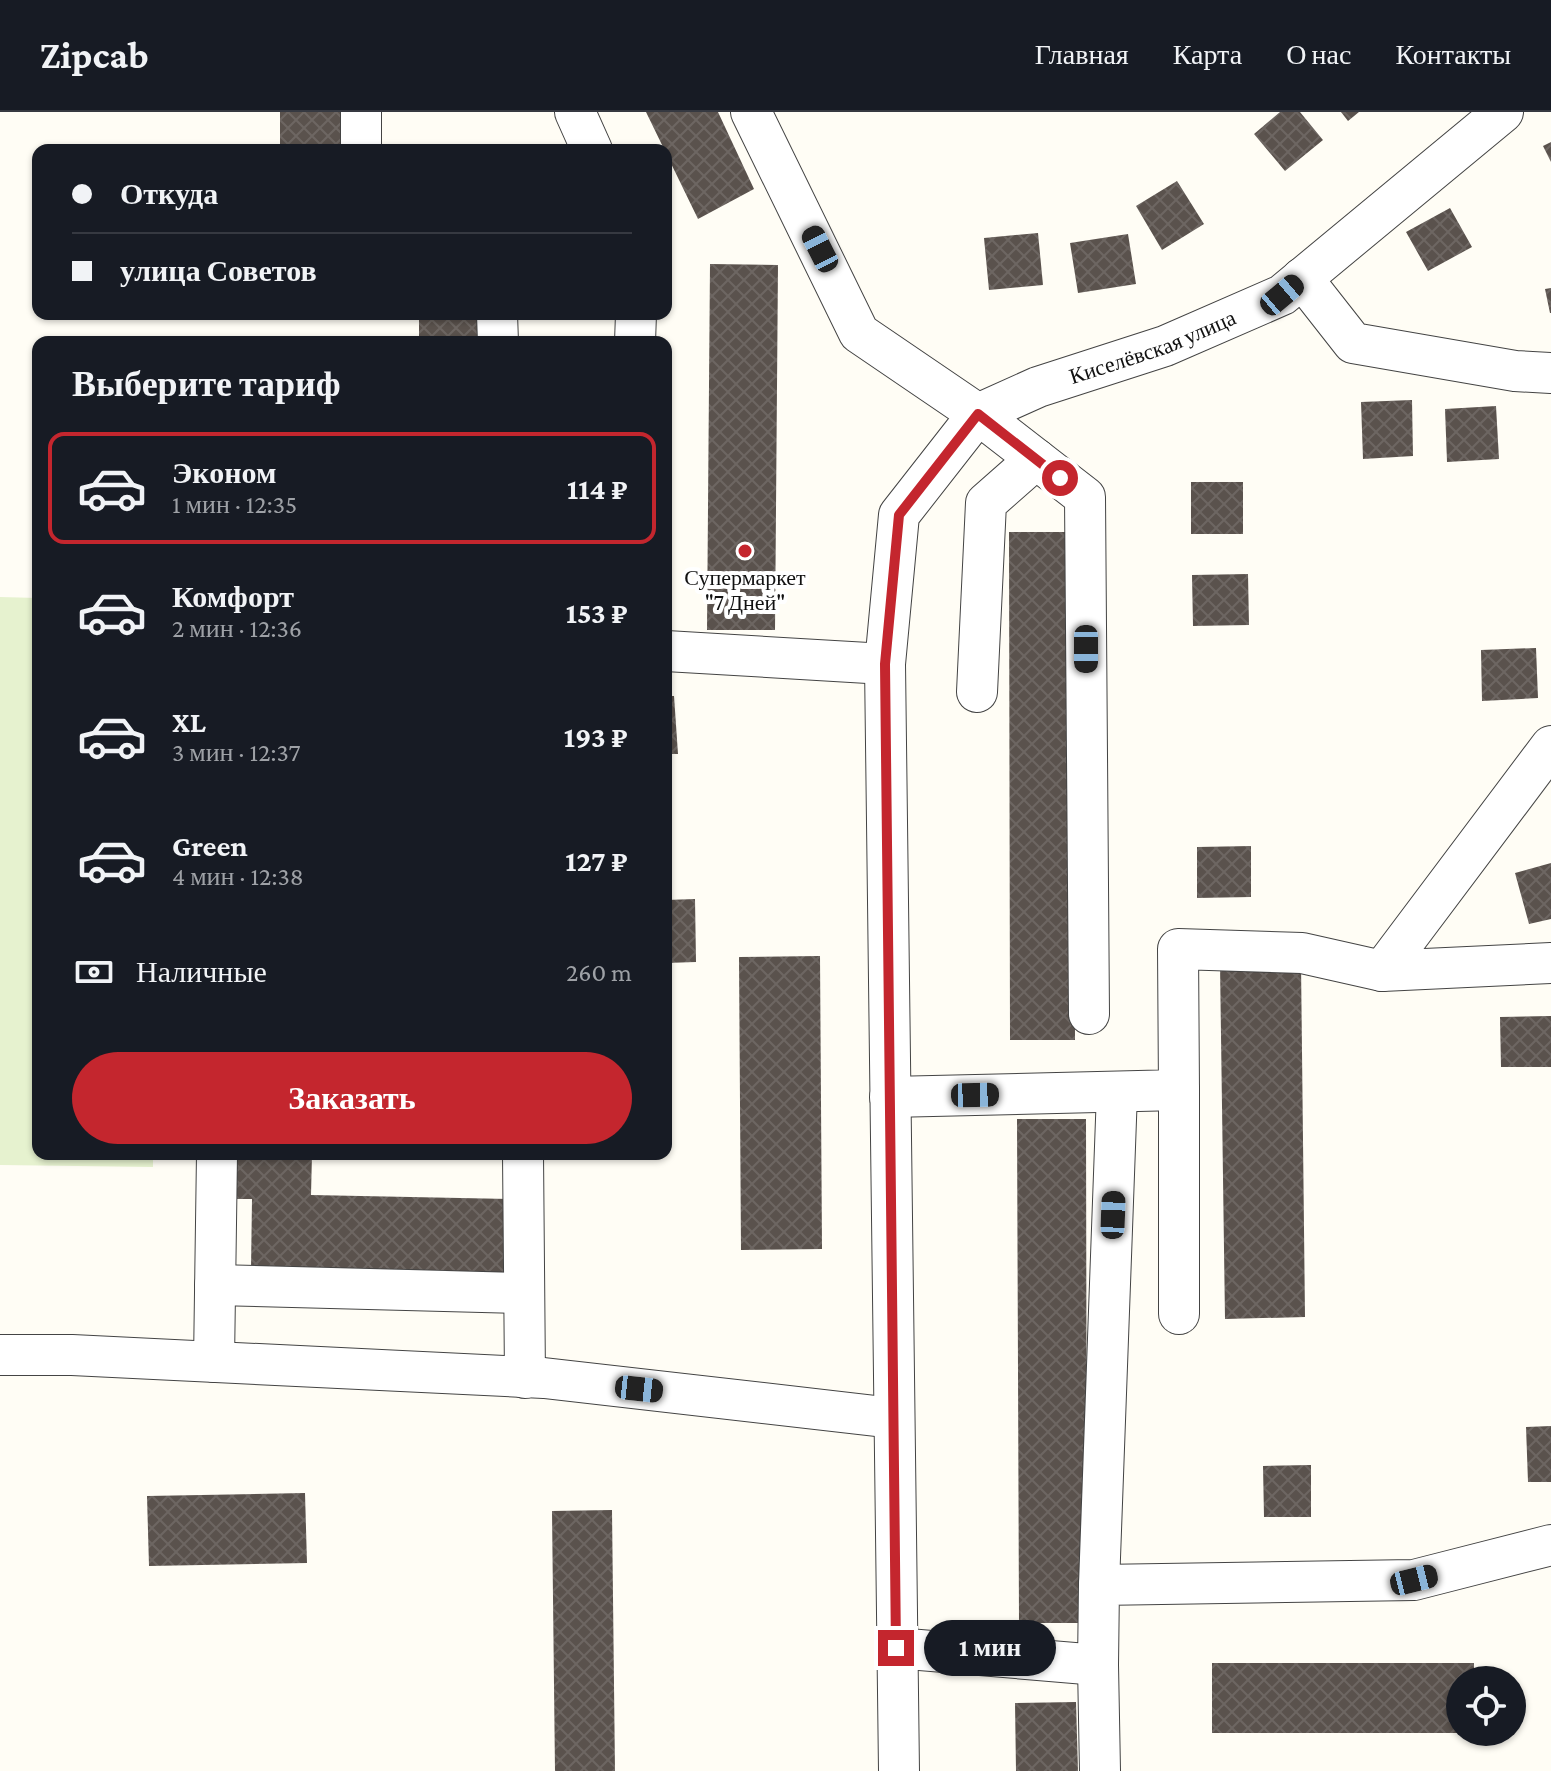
<!DOCTYPE html>
<html lang="ru">
<meta charset="utf-8">
<style>
body{margin:0;font-family:"Crimson Pro",serif;background:#242831;color:#f1f3f6;height:100vh;display:flex;flex-direction:column;font-size:30px;white-space:nowrap}
*{box-sizing:border-box;margin:0}
p{font-size:26px;color:#9ea1a6}
.icon{flex:none;width:44px;height:44px;fill:none;stroke:currentColor;stroke-width:2;stroke-linecap:round;stroke-linejoin:round}
.map{position:relative;flex:1;overflow:hidden}
.side{position:absolute;left:32px;top:224px;width:640px;height:824px;display:flex;flex-direction:column;background:#171b24;border-radius:16px;box-shadow:0 2px 6px #0004}
.side>*{flex:none}
.guide{position:absolute;left:32px;top:32px;width:640px;height:176px;border-radius:16px;box-shadow:0 2px 6px #0004;display:grid;align-content:center;height:176px;padding:0 40px;background:#171b24}
.fabs{position:absolute;left:1446px;top:1554px;display:grid;gap:16px}
.fabs a{display:grid;place-items:center;width:80px;height:80px;border-radius:50%;background:#171b24;box-shadow:0 2px 6px #0004;font-size:40px}
.end{position:absolute;width:36px;height:36px;margin:-18px;border:10px solid #c4262e;background:#fff;box-shadow:0 0 0 4px #fff}
.from{border-radius:50%}
.bubble{position:absolute;height:56px;border-radius:28px;background:#171b24;box-shadow:0 2px 6px #0004;font-size:26px;font-weight:700;line-height:56px;text-align:center}
.car{position:absolute;width:24px;height:48px;margin:-24px -12px;border-radius:10px;box-shadow:0 0 6px 2px #0007;background:linear-gradient(#222 24%,#8ab4d8 0 40%,#222 0 76%,#8ab4d8 0 86%,#222 0)}
.guide b{display:flex;align-items:center;gap:28px;height:76px;font-size:30px}
.guide b+b{border-top:2px solid #363941}
.guide i{width:20px;height:20px;background:#f1f3f6}
ul{padding:0;list-style:none}
li{display:flex;align-items:center;gap:24px;height:112px;margin:0 16px 12px;padding:0 24px;border:4px solid transparent;border-radius:16px}
li div{flex:1}
li b{display:block;font-size:30px}
li em{font-style:normal;font-weight:700}
li.active{border-color:#c4262e}
li>.icon{width:72px;height:72px;stroke-width:1.5}
h2{padding:0 40px;font-size:36px;line-height:96px}
.pay{display:flex;align-items:center;gap:20px;height:88px;padding:0 40px;font-size:30px}
.pay p{margin-inline-start:auto}
.button{display:flex;gap:16px;margin-top:auto;padding:16px 40px}
.button a{flex:1;height:92px;border-radius:48px;background:#c4262e;color:#fff;font-size:32px;font-weight:700;line-height:92px;text-align:center}
header{display:flex;align-items:center;gap:48px;box-sizing:border-box;height:112px;padding:0 40px;background:#171b24;border-bottom:2px solid #363941}
header strong{font-size:38px}
nav{display:flex;gap:44px;margin-inline-start:auto;font-size:28px}
.map>svg:first-child{display:block}
</style>
<header>
<strong>Zipcab</strong>
<nav><a>Главная</a><a>Карта</a><a>О нас</a><a>Контакты</a></nav>
</header>
<div class="map">
<svg width="1551" height="1659" viewBox="0 0 1551 1659">
<defs>
<pattern id="building-cross-hatch" width="8" height="8" patternUnits="userSpaceOnUse" patternTransform="scale(2)"><rect width="8" height="8" fill="#5a524d"/><path d="M0 0l8 8M0 8l8-8" fill="none" stroke="#6d6662"/></pattern>
</defs>
<rect width="100%" height="100%" fill="#fffdf5"/>
<!-- pitch -->
<path fill="#e6f2cf" d="M0 485 38 486V1042H153V1055L0 1053Z"/>
<!-- building -->
<path fill="url(#building-cross-hatch)" d="M280 0H346V38H280Z
M646 0H718L754 77 698 107Z
M1280 0H1300L1323 28 1285 59 1254 22Z
M1341 0H1359L1348 9Z
M1551 30V50L1543 34Z
M1177 69 1204 112 1162 138 1136 94Z
M1450 96 1472 135 1428 159 1406 120Z
M1038 121 1043 173 989 178 984 126Z
M1128 122 1136 172 1078 181 1070 131Z
M710 152 778 153 775 518H707Z
M1551 176V201H1550L1545 177Z
M419 202H480V230H419Z
M1412 288 1413 344 1363 347 1361 290Z
M1496 294 1499 347 1447 350 1445 297Z
M1191 370H1243V422H1191Z
M1009 420H1074L1075 928H1010Z
M1248 462 1249 513 1193 514 1192 463Z
M1536 536 1538 586 1482 589 1481 538Z
M666 584H674L678 642H666Z
M1251 734V785L1197 786V735Z
M1551 751V807L1529 812 1515 761Z
M695 787 696 850 666 851V788Z
M820 844 822 1137 741 1138 739 845Z
M1301 851 1305 1205 1225 1207 1220 852Z
M1551 904V955H1501L1500 905Z
M1017 1007H1086L1087 1511H1019Z
M230 1042H312L311 1083 514 1087 513 1162 251 1157 252 1087H229Z
M1551 1314V1370H1528L1526 1315Z
M1311 1353V1405H1264L1263 1354Z
M305 1381 307 1451 149 1454 147 1384Z
M612 1398 615 1659H555L552 1399Z
M1212 1551H1474V1568H1460V1621H1212Z
M1076 1590 1078 1659H1016L1015 1591Z"/>
<g fill="none" stroke-linecap="round" stroke-linejoin="round">
<!-- minor casing -->
<g stroke="#444" stroke-width="42">
<g id="minor">
<path d="M575 0 592 38"/>
<path d="M751 0 859 221 978 302 1036 347 986 391 977 580"/>
<path d="M361 38V0"/>
<path d="M1302 166 1353 231 1515 259 1551 261"/>
<path d="M497 202 498 230"/>
<path d="M635 230 636 202"/>
<path d="M1036 347 1085 385 1089 902"/>
<path d="M666 539 885 552"/>
<path d="M1551 634 1382 859 1551 851"/>
<path d="M1179 978V1202"/>
<path d="M890 985 1179 978 1178 837 1302 841 1382 859"/>
<path d="M523 1042 525 1266"/>
<path d="M215 1173 524 1181"/>
<path d="M0 1243H72L544 1266 893 1306"/>
<path d="M214 1250 217 1042"/>
<path d="M1099 1473 1117 980"/>
<path d="M896 1536 1098 1553 1099 1473 1414 1468 1551 1433"/>
<path d="M1098 1553 1100 1659"/>
<path id="s1" d="M899 1659 885 552 899 403 978 302 1038 275 1165 234 1282 183 1503 0"/>
</g>
</g>
<!-- minor -->
<use href="#minor" stroke="#fff" stroke-width="40"/>
</g>
<g fill="none" stroke-linecap="round" stroke-linejoin="round">
<!-- route -->
<path stroke="#c4262e" stroke-width="10" d="M896 1536 885 552 899 403 978 302 1060 366"/>
</g>
<!-- markers -->
<circle fill="#c4262e" stroke="#fff" stroke-width="3" cx="745" cy="439" r="8"/>
<g text-anchor="middle" stroke-width="8" stroke-linejoin="round" paint-order="stroke">
<!-- street labels -->
<g font-size="22" fill="#111" stroke="#fff">
<text dy="8" stroke="none"><textPath href="#s1" startOffset="1572">Киселёвская улица</textPath></text>
</g>
<!-- poi labels -->
<g font-size="22" fill="#111" stroke="#fff">
<text x="745" y="473">Супермаркет<tspan x="745" dy="25">"7 Дней"</tspan></text>
</g>
</g>
</svg>
<div class="fabs">
<a><svg class="icon" aria-label="locate" viewBox="0 0 24 24"><circle cx="12" cy="12" r="6"/><path d="M12 2v4M12 18v4M2 12h4M18 12h4"/></svg></a>
</div>
<i class="end from" style="left:1060px;top:366px"></i>
<i class="end" style="left:896px;top:1536px"></i>
<div class="bubble" style="left:924px;top:1508px;width:132px">1 мин</div>
<i class="car" style="left:820px;top:137px;rotate:333deg"></i>
<i class="car" style="left:1282px;top:183px;rotate:50deg"></i>
<i class="car" style="left:1086px;top:537px;rotate:180deg"></i>
<i class="car" style="left:975px;top:983px;rotate:89deg"></i>
<i class="car" style="left:1113px;top:1103px;rotate:2deg"></i>
<i class="car" style="left:639px;top:1277px;rotate:96deg"></i>
<i class="car" style="left:1414px;top:1468px;rotate:76deg"></i>
<div class="guide">
<b><i class="from"></i>Откуда</b>
<b><i></i>улица Советов</b>
</div>
<section class="side">
<h2>Выберите тариф</h2>
<ul>
<li class="active"><svg class="icon" aria-label="car" viewBox="0 0 24 24"><path d="M5 17H2v-5l4-1 3-4h7l3 4 3 1v5h-3M9 17h6M6 11h13"/><circle cx="7" cy="17" r="2"/><circle cx="17" cy="17" r="2"/></svg><div><b>Эконом</b><p>1 мин · 12:35</p></div><em>114 ₽</em></li>
<li><svg class="icon" aria-label="car" viewBox="0 0 24 24"><path d="M5 17H2v-5l4-1 3-4h7l3 4 3 1v5h-3M9 17h6M6 11h13"/><circle cx="7" cy="17" r="2"/><circle cx="17" cy="17" r="2"/></svg><div><b>Комфорт</b><p>2 мин · 12:36</p></div><em>153 ₽</em></li>
<li><svg class="icon" aria-label="car" viewBox="0 0 24 24"><path d="M5 17H2v-5l4-1 3-4h7l3 4 3 1v5h-3M9 17h6M6 11h13"/><circle cx="7" cy="17" r="2"/><circle cx="17" cy="17" r="2"/></svg><div><b>XL</b><p>3 мин · 12:37</p></div><em>193 ₽</em></li>
<li><svg class="icon" aria-label="car" viewBox="0 0 24 24"><path d="M5 17H2v-5l4-1 3-4h7l3 4 3 1v5h-3M9 17h6M6 11h13"/><circle cx="7" cy="17" r="2"/><circle cx="17" cy="17" r="2"/></svg><div><b>Green</b><p>4 мин · 12:38</p></div><em>127 ₽</em></li>
</ul>
<div class="pay"><svg class="icon" aria-label="cash" viewBox="0 0 24 24"><path d="M3 7h18v10H3z"/><circle cx="12" cy="12" r="2"/></svg>Наличные<p>260 m</p></div>
<div class="button"><a>Заказать</a></div>
</section>
</div>
